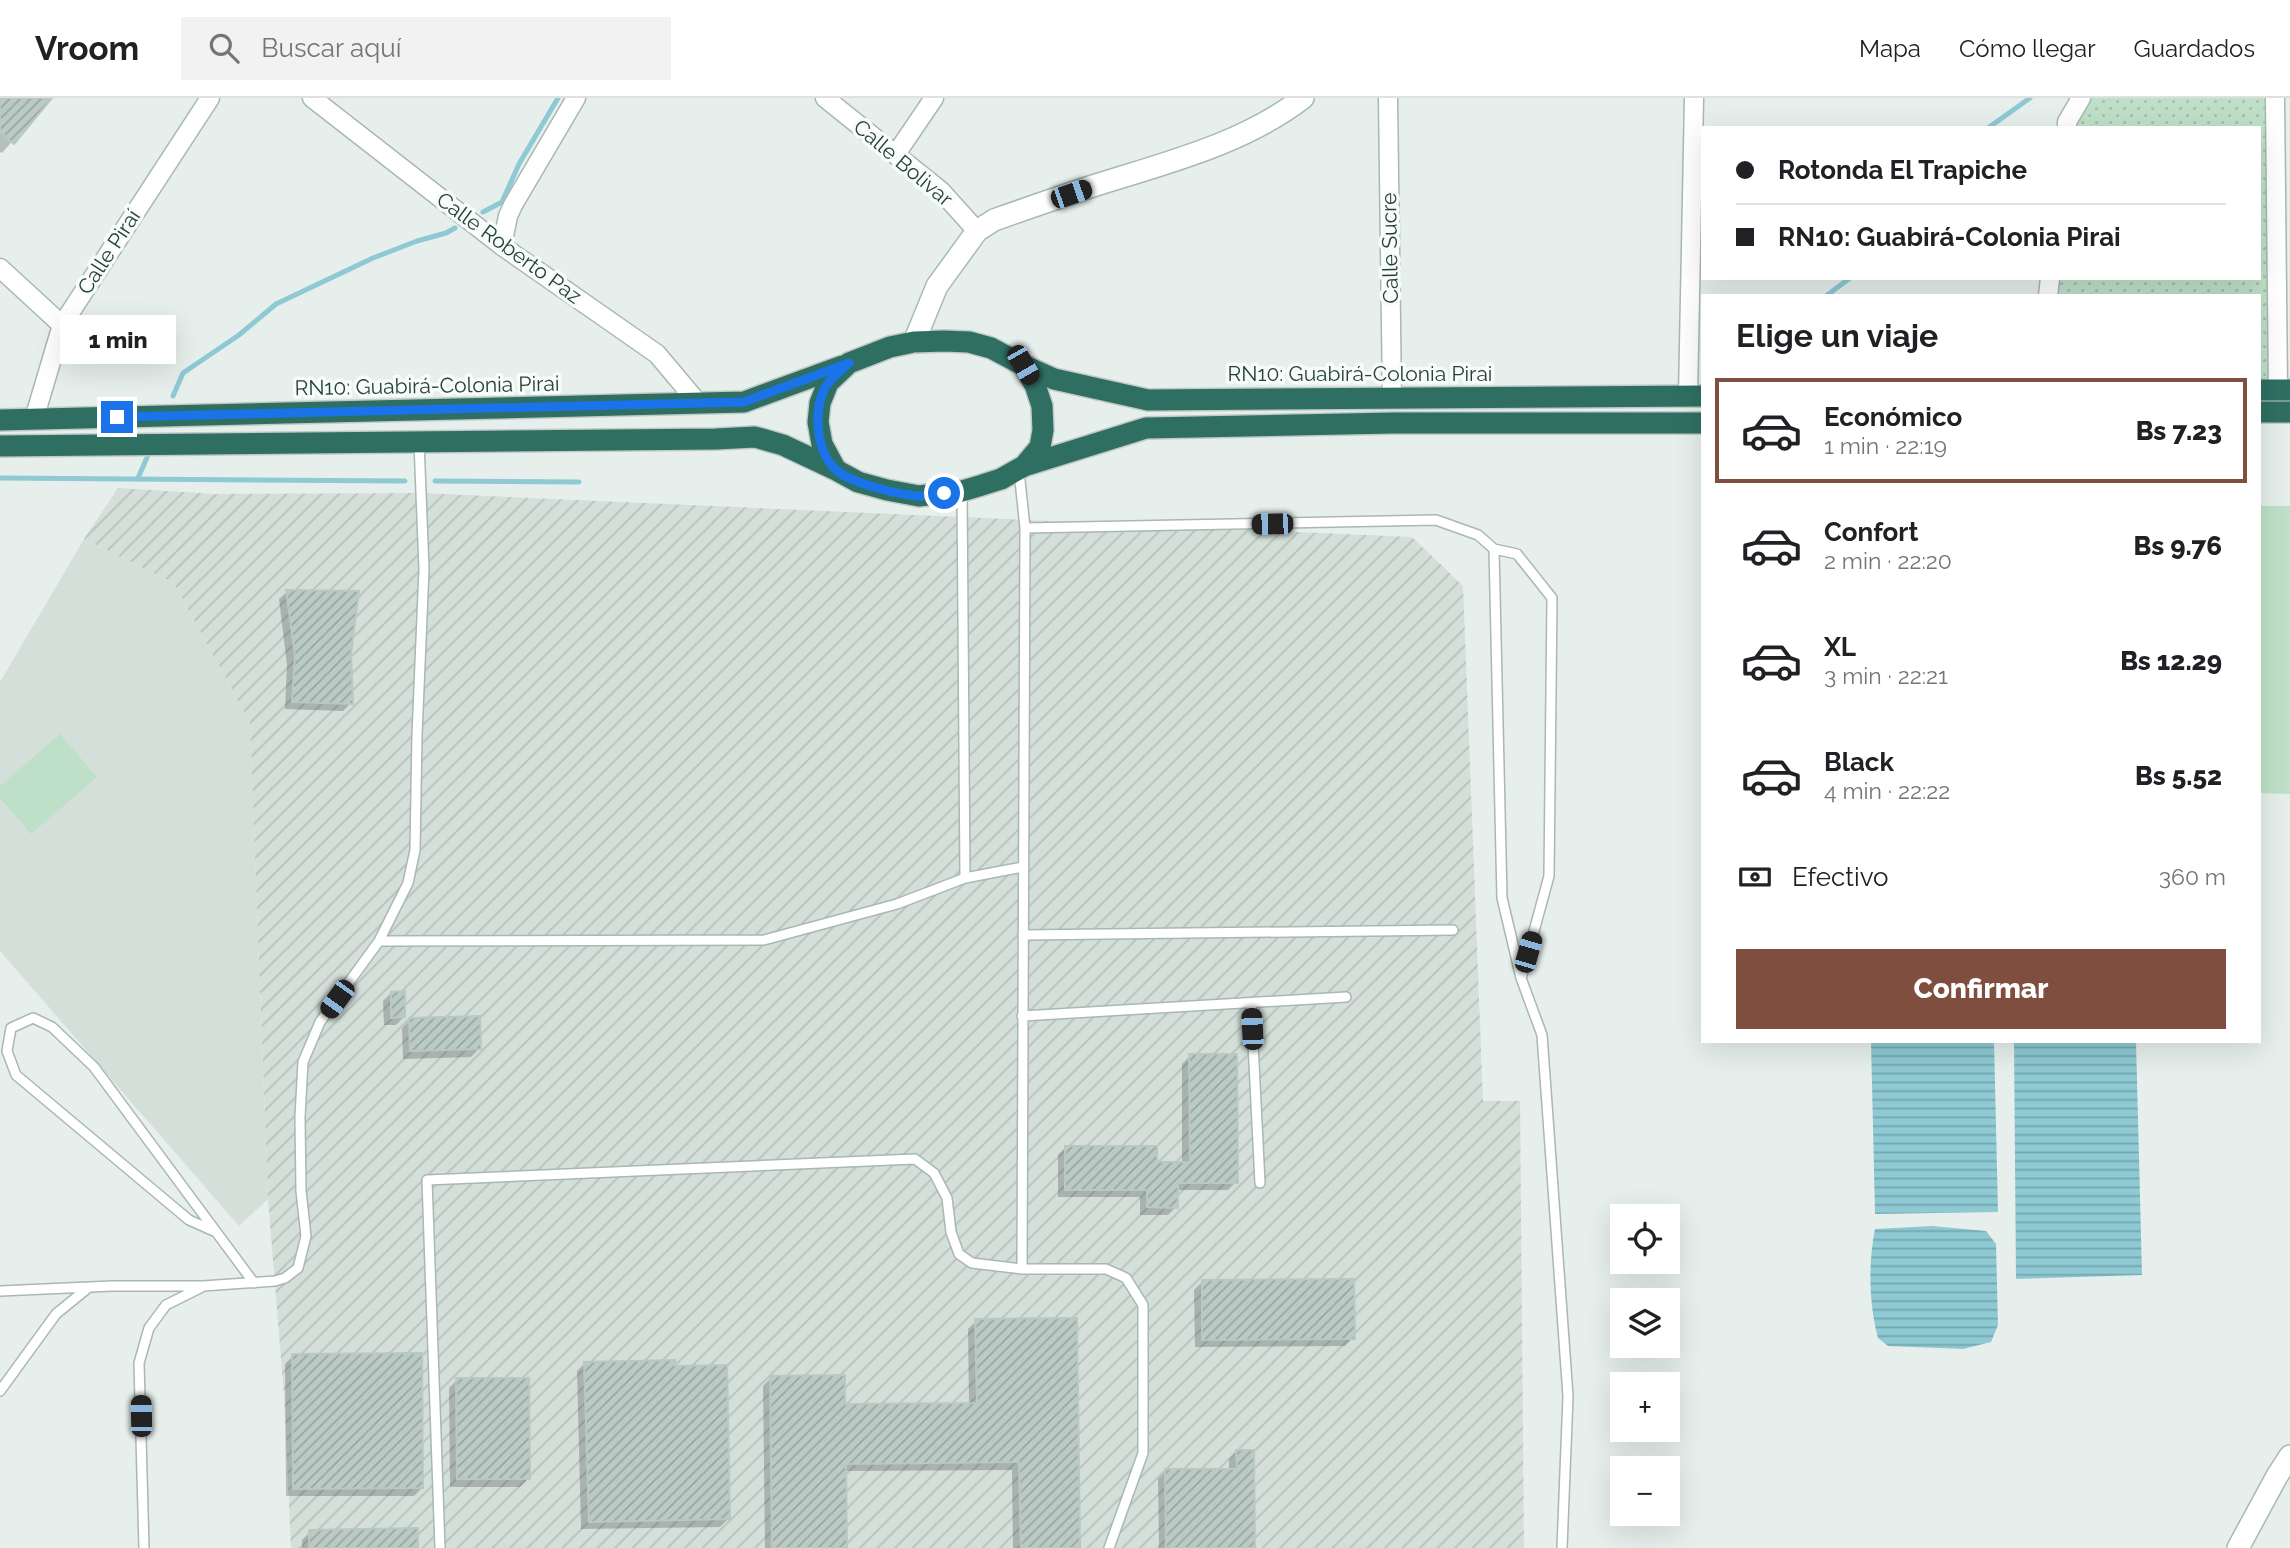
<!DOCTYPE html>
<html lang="es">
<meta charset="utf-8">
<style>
body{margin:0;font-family:Raleway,sans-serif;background:#f2f2f2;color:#202124;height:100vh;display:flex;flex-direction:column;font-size:26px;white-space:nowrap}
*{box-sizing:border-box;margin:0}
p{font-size:23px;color:#757577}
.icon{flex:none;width:38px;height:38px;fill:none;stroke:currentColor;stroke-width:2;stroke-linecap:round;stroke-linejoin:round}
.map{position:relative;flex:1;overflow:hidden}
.side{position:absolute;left:1701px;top:196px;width:560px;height:749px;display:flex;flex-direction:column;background:#fff;border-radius:0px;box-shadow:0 7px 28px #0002}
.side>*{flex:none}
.banner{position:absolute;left:1701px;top:28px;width:560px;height:154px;border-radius:0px;box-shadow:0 7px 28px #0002;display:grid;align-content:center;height:154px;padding:0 35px;background:#fff}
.fabs{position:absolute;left:1610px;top:1106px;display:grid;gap:14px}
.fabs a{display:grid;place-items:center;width:70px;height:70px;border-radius:0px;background:#fff;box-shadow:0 7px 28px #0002;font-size:35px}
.end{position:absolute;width:32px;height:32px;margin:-16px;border:9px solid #1a73e8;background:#fff;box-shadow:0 0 0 4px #fff}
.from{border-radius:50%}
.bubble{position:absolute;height:49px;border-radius:0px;background:#fff;box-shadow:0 7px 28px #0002;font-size:23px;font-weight:800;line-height:49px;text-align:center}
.car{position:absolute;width:21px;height:42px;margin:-21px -10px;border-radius:9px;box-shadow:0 0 5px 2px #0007;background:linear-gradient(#222 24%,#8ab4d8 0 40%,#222 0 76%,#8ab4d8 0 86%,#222 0)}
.banner b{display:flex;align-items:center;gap:24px;height:66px;font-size:26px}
.banner b+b{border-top:2px solid #e0e0e0}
.banner i{width:18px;height:18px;background:#202124}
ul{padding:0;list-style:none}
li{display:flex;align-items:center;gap:21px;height:105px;margin:0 14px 10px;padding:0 21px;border:4px solid transparent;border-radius:0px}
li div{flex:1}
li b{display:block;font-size:26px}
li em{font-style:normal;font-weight:800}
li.selected{border-color:#7f4e3f}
li>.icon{width:63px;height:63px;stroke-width:1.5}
h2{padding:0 35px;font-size:32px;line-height:84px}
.pay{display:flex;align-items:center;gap:18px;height:77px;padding:0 35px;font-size:26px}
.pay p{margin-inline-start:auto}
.action{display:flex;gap:14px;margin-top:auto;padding:14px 35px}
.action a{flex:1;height:80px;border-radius:0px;background:#7f4e3f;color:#fff;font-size:28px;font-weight:800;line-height:80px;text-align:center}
header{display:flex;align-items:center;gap:42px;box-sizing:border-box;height:98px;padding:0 35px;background:#fff;border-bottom:2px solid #e0e0e0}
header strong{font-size:33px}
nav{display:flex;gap:38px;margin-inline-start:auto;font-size:24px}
.search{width:490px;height:63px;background:#f2f2f2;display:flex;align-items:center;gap:18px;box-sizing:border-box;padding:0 24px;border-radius:0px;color:#757577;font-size:26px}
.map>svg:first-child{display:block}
</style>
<header>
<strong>Vroom</strong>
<div class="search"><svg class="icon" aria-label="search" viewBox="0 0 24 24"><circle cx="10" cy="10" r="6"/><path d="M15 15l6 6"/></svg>Buscar aquí</div>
<nav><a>Mapa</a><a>Cómo llegar</a><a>Guardados</a></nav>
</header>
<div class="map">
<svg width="2290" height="1450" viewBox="0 0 2290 1450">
<defs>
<pattern id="industrial-furrows" width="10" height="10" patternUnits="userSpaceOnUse" patternTransform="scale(1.75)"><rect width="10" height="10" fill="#d4dfda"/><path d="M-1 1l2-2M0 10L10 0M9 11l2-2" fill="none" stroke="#b6c1bc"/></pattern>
<pattern id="park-dots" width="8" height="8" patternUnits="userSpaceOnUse" patternTransform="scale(1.75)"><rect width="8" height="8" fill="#bfe0c8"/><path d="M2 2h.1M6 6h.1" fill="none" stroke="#a4c1ad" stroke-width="1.8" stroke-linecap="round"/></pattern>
<pattern id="water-rules" width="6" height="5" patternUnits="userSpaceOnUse" patternTransform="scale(1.75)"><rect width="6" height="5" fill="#8ec9d4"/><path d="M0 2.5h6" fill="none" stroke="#74a5ad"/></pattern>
<pattern id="building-hatch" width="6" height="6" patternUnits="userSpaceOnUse" patternTransform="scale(1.75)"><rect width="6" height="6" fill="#bbcac4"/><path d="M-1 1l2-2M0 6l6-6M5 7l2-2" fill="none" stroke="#98a6a0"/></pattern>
</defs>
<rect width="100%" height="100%" fill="#e6efeb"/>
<!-- built -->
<path fill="#d4dfda" d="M84 441 174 485 250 625 268 1101 239 1128 0 853V584Z"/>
<!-- industrial -->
<path fill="url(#industrial-furrows)" d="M118 390 215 396 420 395 1412 439 1463 488 1483 1003H1520L1524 1450H291L284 1298 268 1101 250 625 174 485 84 441Z"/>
<!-- grass -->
<path fill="#bfe0c8" d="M2259 408H2290V696L2259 695Z
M60 636 97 679 31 736 0 700V688Z"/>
<!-- park -->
<path fill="url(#park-dots)" d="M2081 0H2275L2278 292H2259V198H2048L2050 180H2259V30H2067Z"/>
<!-- water -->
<path fill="url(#water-rules)" d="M1871 943H1994L1998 1114 1875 1116Z
M2014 943H2136L2142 1177 2016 1181Z
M1932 1128 1986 1133 1996 1146 1998 1227 1991 1244 1963 1251 1888 1248 1878 1240C1869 1206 1868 1166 1875 1131Z"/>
<!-- shadow -->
<path fill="#0003" d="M0 0H50L2 55 0 54Z
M287 494 349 556 351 605 343 613 285 611 287 567 279 501Z
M391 895 404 919 396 927H384L383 903Z
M410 922 479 951 471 959 403 961 402 930Z
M1190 958 1236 1084 1228 1092H1176V1109L1168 1117H1140V1099H1058V1057L1066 1049 1155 1066H1182V966Z
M1202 1184 1353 1240 1345 1248 1195 1249 1194 1192Z
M976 1223 1078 1450H1013L1012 1372 844 1373 845 1450H765L763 1288 771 1280 843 1308 969 1307 968 1231Z
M293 1258 422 1390 414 1398H286L285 1266Z
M585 1265 728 1421 720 1429 581 1431 577 1273Z
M457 1282 528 1381 520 1389H450L449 1290Z
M1237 1353 1253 1450H1159L1158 1381 1166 1373H1229V1361Z
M310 1434 416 1450H302V1442Z"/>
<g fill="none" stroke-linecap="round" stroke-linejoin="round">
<!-- stream -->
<path stroke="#8ec9d4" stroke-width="5" d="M1988 30 2030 0
M483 114 502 104 519 66 558 0
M1826 198 1850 180
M173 298 183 275 239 237 276 206 373 160 417 143 446 135 455 130
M0 380 405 383
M138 380 149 355
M435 383 579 384"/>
</g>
<!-- building -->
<path fill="url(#building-hatch)" stroke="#b8c9c2" stroke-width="2" d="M0 0H52L14 46 0 34Z
M286 492 359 493 351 556 353 606 292 604 295 558Z
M405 893V919L391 920V894Z
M480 918 481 951 410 953 409 920Z
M1189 956H1237L1238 1085H1178V1110L1147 1109V1092H1065V1048H1157V1064H1190Z
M1354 1181 1355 1241 1202 1242V1182Z
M1077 1220 1080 1450H1021L1019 1364 846 1366 847 1450H772L770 1278 845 1277V1306L977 1305 975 1221Z
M422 1255 423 1390 293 1391 292 1256Z
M675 1262V1268L727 1267 730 1421 589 1424 584 1264Z
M456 1280H529L530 1381H457Z
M1236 1352H1254L1255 1450H1166L1165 1371H1237Z
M418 1430V1450H309V1432Z"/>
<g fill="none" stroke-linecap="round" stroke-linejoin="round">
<!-- lane casing -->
<g stroke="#a8b8b2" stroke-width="12">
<path id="lane" d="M1019 373 1025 430 1022 1171
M962 393 965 780
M1025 430 1436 422 1478 437 1494 451 1502 800 1521 880 1542 937 1568 1298 1562 1450
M1494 451 1517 456 1552 500 1549 778 1522 877
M1023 837 1453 832
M379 843 764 842 897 806 965 780 1023 769
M1251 905 1260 1085
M1022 918 1346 899
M216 1134 189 1122 16 977 7 953 11 930 33 920 52 929 94 969 254 1185
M0 1193 112 1188H203L275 1183 285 1180 298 1170 306 1138 301 1093 300 1019 303 964 320 924 379 843 408 785 415 752 417 637 424 471 419 344
M0 1293 56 1216 89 1189
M144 1450 139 1265 149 1230 166 1207 202 1189
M440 1450 427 1082 915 1061 934 1075 947 1100 951 1134 959 1156 972 1165 1022 1171H1106L1126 1180 1143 1207V1355L1109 1450"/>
</g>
<!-- street casing -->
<g stroke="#a8b8b2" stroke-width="21">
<path id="street" d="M312 0 502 148 657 256 699 306
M825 0 941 93 977 133
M1388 0 1392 301
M2275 0 2278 292
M2067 30V24L2081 0
M896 56 934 0
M502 148 508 118 513 107 576 0
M0 170 62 227
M2048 198 2050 180
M1688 298 1694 0
M34 321 62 227 210 0"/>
</g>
<!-- secondary casing -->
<g stroke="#a4bbb3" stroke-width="24">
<path id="secondary" d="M914 244 937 188 977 133 994 122C1028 110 1062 98 1096 87 1166 65 1243 46 1303 0
M2238 1450 2277 1378 2290 1358"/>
</g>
<!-- highway casing -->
<g stroke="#c2cac8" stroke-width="24">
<path id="highway" d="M1023 267 1054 281 1148 302 1703 298
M2259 292H2290
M2259 314H2290
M0 322 744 304 842 268
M0 348 716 341 755 339 783 347 836 372
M1024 368 1040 349 1043 332 1042 308 1035 287 1023 267 991 250 969 244 944 243 914 244 890 249 849 265 828 285 820 305 818 324 822 346 836 372 858 384 887 392 919 398 962 393 979 388 1001 381 1024 368 1146 330 1393 325H1703"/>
</g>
<!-- lane -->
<use href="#lane" stroke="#fff" stroke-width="9"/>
<!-- street -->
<use href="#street" stroke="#fff" stroke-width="18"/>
<!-- secondary -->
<use href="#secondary" stroke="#fff" stroke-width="21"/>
<!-- highway -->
<use href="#highway" stroke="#2f6f62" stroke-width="21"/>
</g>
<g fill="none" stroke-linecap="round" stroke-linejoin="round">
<!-- route -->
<path stroke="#1a73e8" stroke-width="9" d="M117 319 744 304 849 265C842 272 835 277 829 284 812 306 815 351 835 371 849 385 897 396 917 398 925 399 935 396 944 395"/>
</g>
<g text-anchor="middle" stroke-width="7" stroke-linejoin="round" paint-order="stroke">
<!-- street labels -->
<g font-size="21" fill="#24423a" stroke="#f7fbf9">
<text transform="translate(903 65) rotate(40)" y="7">Calle Bolivar</text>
<text transform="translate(509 150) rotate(36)" y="7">Calle Roberto Paz</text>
<text transform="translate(1390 150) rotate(-91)" y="7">Calle Sucre</text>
<text transform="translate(109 154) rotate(-57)" y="7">Calle Piraí</text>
<text x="1360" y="283">RN10: Guabirá-Colonia Pirai</text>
<text transform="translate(427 288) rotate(-1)" y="7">RN10: Guabirá-Colonia Pirai</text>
</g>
</g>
</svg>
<div class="fabs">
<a><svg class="icon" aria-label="locate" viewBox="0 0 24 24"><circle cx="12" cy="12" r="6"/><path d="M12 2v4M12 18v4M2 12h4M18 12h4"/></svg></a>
<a><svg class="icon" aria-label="layers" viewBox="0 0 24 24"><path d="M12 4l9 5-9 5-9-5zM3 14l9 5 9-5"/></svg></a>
<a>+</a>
<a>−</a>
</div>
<i class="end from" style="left:944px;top:395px"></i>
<i class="end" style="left:117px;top:319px"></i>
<div class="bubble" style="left:60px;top:217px;width:116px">1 min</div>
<i class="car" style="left:1071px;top:96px;rotate:71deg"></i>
<i class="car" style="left:1023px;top:267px;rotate:150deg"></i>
<i class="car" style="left:1272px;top:426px;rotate:269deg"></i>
<i class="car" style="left:1528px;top:854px;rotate:16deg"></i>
<i class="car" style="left:337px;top:901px;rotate:216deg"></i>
<i class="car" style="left:1252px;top:931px;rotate:357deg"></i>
<i class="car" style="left:141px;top:1318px;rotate:359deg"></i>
<div class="banner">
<b><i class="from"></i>Rotonda El Trapiche</b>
<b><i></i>RN10: Guabirá-Colonia Pirai</b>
</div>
<section class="side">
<h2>Elige un viaje</h2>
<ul>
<li class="selected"><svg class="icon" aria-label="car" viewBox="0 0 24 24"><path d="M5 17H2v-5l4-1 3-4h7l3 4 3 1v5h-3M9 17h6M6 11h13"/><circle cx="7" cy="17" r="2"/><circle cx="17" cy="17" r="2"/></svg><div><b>Económico</b><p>1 min · 22:19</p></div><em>Bs 7.23</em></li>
<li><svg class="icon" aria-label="car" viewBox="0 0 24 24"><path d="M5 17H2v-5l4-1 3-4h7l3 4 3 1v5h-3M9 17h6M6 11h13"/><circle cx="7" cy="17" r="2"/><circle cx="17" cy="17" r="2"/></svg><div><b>Confort</b><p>2 min · 22:20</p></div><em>Bs 9.76</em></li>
<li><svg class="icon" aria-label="car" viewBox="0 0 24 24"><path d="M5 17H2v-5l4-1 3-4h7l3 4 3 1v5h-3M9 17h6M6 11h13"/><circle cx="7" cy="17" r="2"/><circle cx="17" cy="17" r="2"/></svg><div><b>XL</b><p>3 min · 22:21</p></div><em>Bs 12.29</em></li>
<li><svg class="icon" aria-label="car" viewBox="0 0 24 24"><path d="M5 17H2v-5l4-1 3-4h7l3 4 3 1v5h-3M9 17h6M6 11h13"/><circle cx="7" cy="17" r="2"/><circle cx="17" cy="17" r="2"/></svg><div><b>Black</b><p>4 min · 22:22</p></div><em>Bs 5.52</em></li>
</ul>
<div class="pay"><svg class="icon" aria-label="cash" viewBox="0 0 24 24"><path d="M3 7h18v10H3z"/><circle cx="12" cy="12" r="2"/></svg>Efectivo<p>360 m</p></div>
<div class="action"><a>Confirmar</a></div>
</section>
</div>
